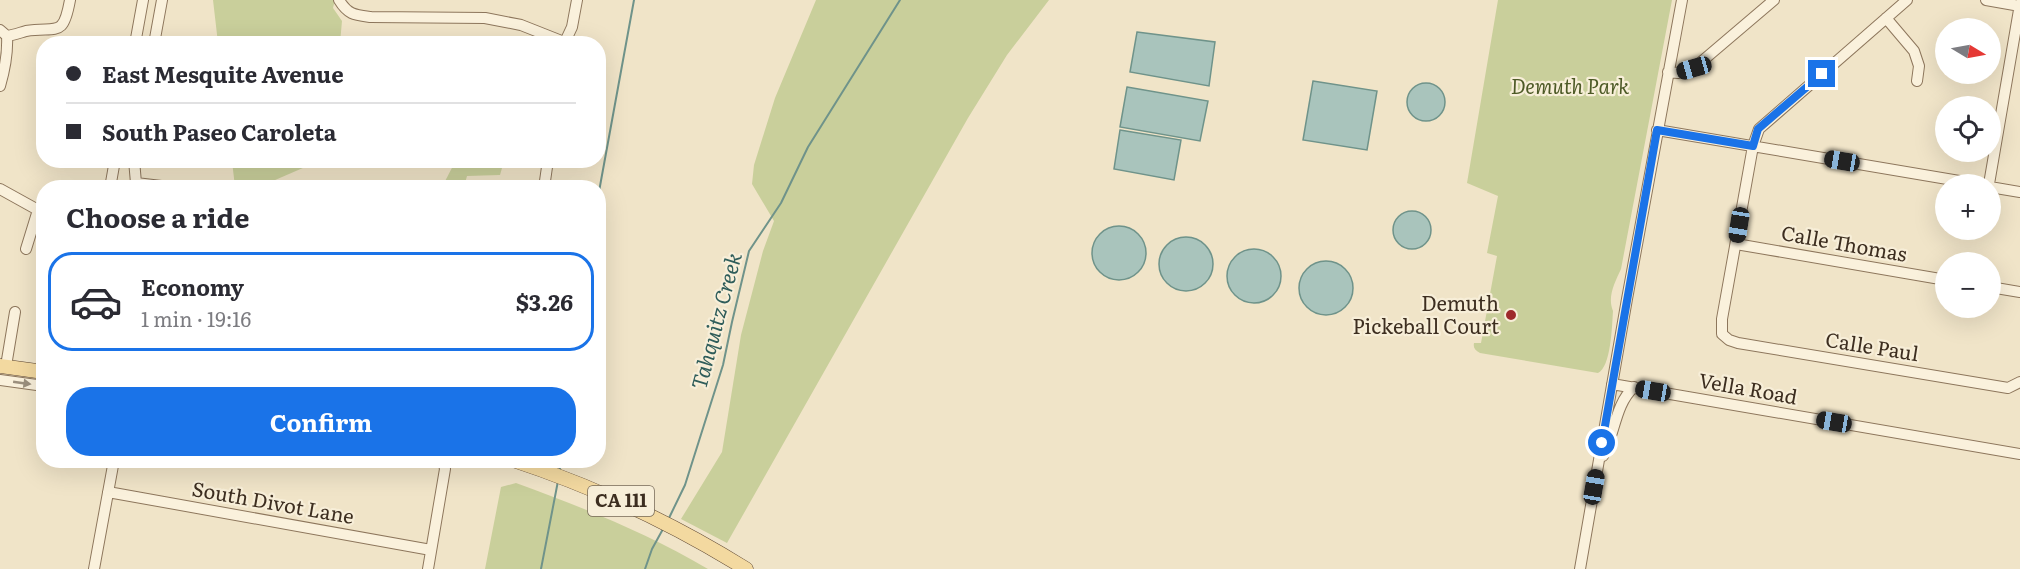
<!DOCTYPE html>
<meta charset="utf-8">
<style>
body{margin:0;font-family:Literata,serif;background:#f7f7f7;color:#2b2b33;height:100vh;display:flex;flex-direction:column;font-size:22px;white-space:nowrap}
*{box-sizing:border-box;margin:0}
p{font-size:20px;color:#7c7c81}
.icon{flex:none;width:33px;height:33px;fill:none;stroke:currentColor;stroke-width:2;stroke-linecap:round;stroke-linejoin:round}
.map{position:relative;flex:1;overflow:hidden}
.sheet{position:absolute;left:36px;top:180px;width:570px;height:288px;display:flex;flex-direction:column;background:#fff;border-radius:24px;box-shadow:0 6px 24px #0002}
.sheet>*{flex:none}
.hud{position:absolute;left:36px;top:36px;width:570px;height:132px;border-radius:24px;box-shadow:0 6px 24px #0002;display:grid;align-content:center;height:132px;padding:0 30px;background:#fff}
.needle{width:39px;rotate:100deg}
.controls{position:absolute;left:1935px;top:18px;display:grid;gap:12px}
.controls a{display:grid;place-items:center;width:66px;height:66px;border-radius:50%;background:#fff;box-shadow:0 6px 24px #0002;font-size:30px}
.end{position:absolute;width:27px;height:27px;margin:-14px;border:8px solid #1a73e8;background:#fff;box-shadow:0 0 0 3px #fff}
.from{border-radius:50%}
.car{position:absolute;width:18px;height:36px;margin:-18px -9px;border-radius:8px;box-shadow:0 0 4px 2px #0007;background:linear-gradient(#222 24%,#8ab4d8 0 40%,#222 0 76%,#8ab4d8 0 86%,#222 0)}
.hud b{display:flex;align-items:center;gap:21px;height:57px;font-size:22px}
.hud b+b{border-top:2px solid #e1e1e2}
.hud i{width:15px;height:15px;background:#2b2b33}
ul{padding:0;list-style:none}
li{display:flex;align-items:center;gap:18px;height:99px;margin:0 12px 9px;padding:0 18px;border:3px solid transparent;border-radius:24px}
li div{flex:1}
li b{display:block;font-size:22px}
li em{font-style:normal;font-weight:700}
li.on{border-color:#1a73e8}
li>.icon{width:54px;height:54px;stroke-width:1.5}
h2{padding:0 30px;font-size:27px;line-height:72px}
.button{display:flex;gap:12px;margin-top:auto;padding:12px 30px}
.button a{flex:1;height:69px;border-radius:24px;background:#1a73e8;color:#fff;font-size:24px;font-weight:700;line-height:69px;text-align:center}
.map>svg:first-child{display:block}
</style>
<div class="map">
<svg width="2020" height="569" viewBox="0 0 2020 569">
<rect width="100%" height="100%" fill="#f0e4c8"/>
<!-- green -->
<path fill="#c9cf9b" d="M213 0H335L333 8 342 21 340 43H218Z
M816 0H1049L1007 55 968 118 727 543 681 519 722 452 741 335 763 251 774 221 752 184 754 165 775 98Z
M1498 0H1672L1621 269C1615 282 1607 297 1613 311 1612 326 1611 367 1598 373L1480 353C1475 350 1473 348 1474 343H1481L1497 256 1487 253 1498 196 1467 183Z
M232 161V160L319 161 259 187H235Z
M451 161H504L500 175 467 176 464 187H442L455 162Z
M516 483C582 507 647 533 708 569H485L501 487Z"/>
<!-- water -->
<path fill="#a9c4bc" stroke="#6f938a" stroke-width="1.5" d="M1137 32 1215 42 1209 86 1130 72Z
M1313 81 1377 91 1367 150 1303 140Z
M1407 102a19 19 0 1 1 38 0a19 19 0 1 1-38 0Z
M1127 87 1208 101 1200 141 1120 127Z
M1120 130 1181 140 1174 180 1114 169Z
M1393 230a19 19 0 1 1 38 0a19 19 0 1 1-38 0Z
M1092 253a27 27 0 1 1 54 0a27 27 0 1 1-54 0Z
M1159 264a27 27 0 1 1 54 0a27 27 0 1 1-54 0Z
M1227 276a27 27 0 1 1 54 0a27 27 0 1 1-54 0Z
M1299 288a27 27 0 1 1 54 0a27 27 0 1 1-54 0Z"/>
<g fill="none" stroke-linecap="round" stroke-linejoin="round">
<!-- stream -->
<path stroke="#6f938a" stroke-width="2" d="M598 197 634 0
M559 472 562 460
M669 518 685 485 723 365 732 322 749 251 781 203 808 147 900 0
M541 569 558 481
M645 569 652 549 663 529"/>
<!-- minor casing -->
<g stroke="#8d765c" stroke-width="12">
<path id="minor" d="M339 0C348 15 355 15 371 17L485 18 521 25 564 42
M1907 0 1759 129 1753 146 1722 319V334L1729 340 1738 343 2008 388 2020 382
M1986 0 2020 6
M1886 18 1914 51 1919 66 1917 81
M0 30 7 36C8 54 5 69 0 86
M7 36C14 35 19 33 26 31 57 26 63 39 70 0
M135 44 143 0
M154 44 162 0
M564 44 572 27 577 0
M1668 72 1678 73 1694 68 1774 0
M1657 130 1977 184
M134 160 136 183 135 188
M136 183 178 188
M1989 184 2020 4
M1990 187 2020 192
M110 188 115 160
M544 188 548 160
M0 189 38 210 44 211
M1736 244 1946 280
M26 249 38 210
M1990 287 2020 292
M6 366 15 312
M0 380 44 386
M1612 384 2020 454
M1603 456C1615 434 1615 404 1634 387
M108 492 431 550
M94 569 114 460
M428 569 445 469 443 460
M1580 569 1627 299 1682 0"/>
</g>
<!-- major casing -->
<g stroke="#5b4430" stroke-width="15">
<path id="major" d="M0 366 44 372
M513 460C595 487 672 523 746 569"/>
</g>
<!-- minor -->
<use href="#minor" stroke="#faf1dc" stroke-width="10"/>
<!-- major -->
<use href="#major" stroke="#f3d9a0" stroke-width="14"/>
</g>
<!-- one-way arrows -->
<defs><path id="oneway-solid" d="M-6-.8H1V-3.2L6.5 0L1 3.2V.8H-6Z" transform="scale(1.5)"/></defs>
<use fill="#9c907e" href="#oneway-solid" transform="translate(22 383) rotate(8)"/>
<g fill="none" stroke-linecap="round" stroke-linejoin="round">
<!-- route -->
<path stroke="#1a73e8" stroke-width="8" d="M1602 443 1657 130 1753 146 1758 129 1822 74"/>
</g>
<!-- markers -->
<circle fill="#9e2a2b" stroke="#f7eed8" stroke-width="2" cx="1511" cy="315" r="6"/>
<g text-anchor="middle" stroke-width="4.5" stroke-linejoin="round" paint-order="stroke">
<!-- shield labels -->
<rect fill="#f7eed8" stroke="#756857" stroke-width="1.5" x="588" y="486" width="66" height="30" rx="4.5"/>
<g font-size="18" font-weight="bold" fill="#3d2e20">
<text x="621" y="507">CA 111</text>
</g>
<!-- park labels -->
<g font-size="20" font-style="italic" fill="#4d5a26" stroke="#f7eed8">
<text x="1570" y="94">Demuth Park</text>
</g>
<!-- street labels -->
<g font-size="20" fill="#3d2e20" stroke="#f7eed8">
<text transform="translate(1844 244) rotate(10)" y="7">Calle Thomas</text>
<text transform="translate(1872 347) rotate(9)" y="7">Calle Paul</text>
<text transform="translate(1748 389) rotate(10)" y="7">Vella Road</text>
<text transform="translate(273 503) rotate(10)" y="7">South Divot Lane</text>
</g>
<!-- poi labels -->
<g font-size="20" fill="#3d2e20" stroke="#f7eed8" text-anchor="end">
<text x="1499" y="311">Demuth<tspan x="1499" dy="23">Pickeball Court</tspan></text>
</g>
<!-- water labels -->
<g font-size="21" font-style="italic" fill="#2f5d5a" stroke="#f7eed8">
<text transform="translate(717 321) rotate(-75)" y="7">Tahquitz Creek</text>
</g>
</g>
</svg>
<div class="controls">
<a><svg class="needle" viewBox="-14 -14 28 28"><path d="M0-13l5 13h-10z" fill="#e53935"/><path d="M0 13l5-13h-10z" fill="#7c7c81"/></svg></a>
<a><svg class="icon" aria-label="locate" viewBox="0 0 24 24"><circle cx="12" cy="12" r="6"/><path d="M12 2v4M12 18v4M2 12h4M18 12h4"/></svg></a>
<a>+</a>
<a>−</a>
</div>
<i class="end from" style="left:1602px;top:443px"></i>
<i class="end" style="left:1822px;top:74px"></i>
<i class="car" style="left:1694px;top:68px;rotate:254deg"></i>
<i class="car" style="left:1842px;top:161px;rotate:280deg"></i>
<i class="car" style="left:1739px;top:225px;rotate:189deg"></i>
<i class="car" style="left:1653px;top:391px;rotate:280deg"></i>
<i class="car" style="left:1834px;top:422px;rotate:280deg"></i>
<i class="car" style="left:1594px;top:487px;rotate:10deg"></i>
<div class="hud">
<b><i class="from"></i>East Mesquite Avenue</b>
<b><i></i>South Paseo Caroleta</b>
</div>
<section class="sheet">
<h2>Choose a ride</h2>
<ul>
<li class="on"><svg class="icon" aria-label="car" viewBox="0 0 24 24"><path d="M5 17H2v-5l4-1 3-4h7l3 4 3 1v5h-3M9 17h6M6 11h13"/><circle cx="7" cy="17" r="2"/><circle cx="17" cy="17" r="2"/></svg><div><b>Economy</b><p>1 min · 19:16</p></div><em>$3.26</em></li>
</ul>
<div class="button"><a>Confirm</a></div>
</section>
</div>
